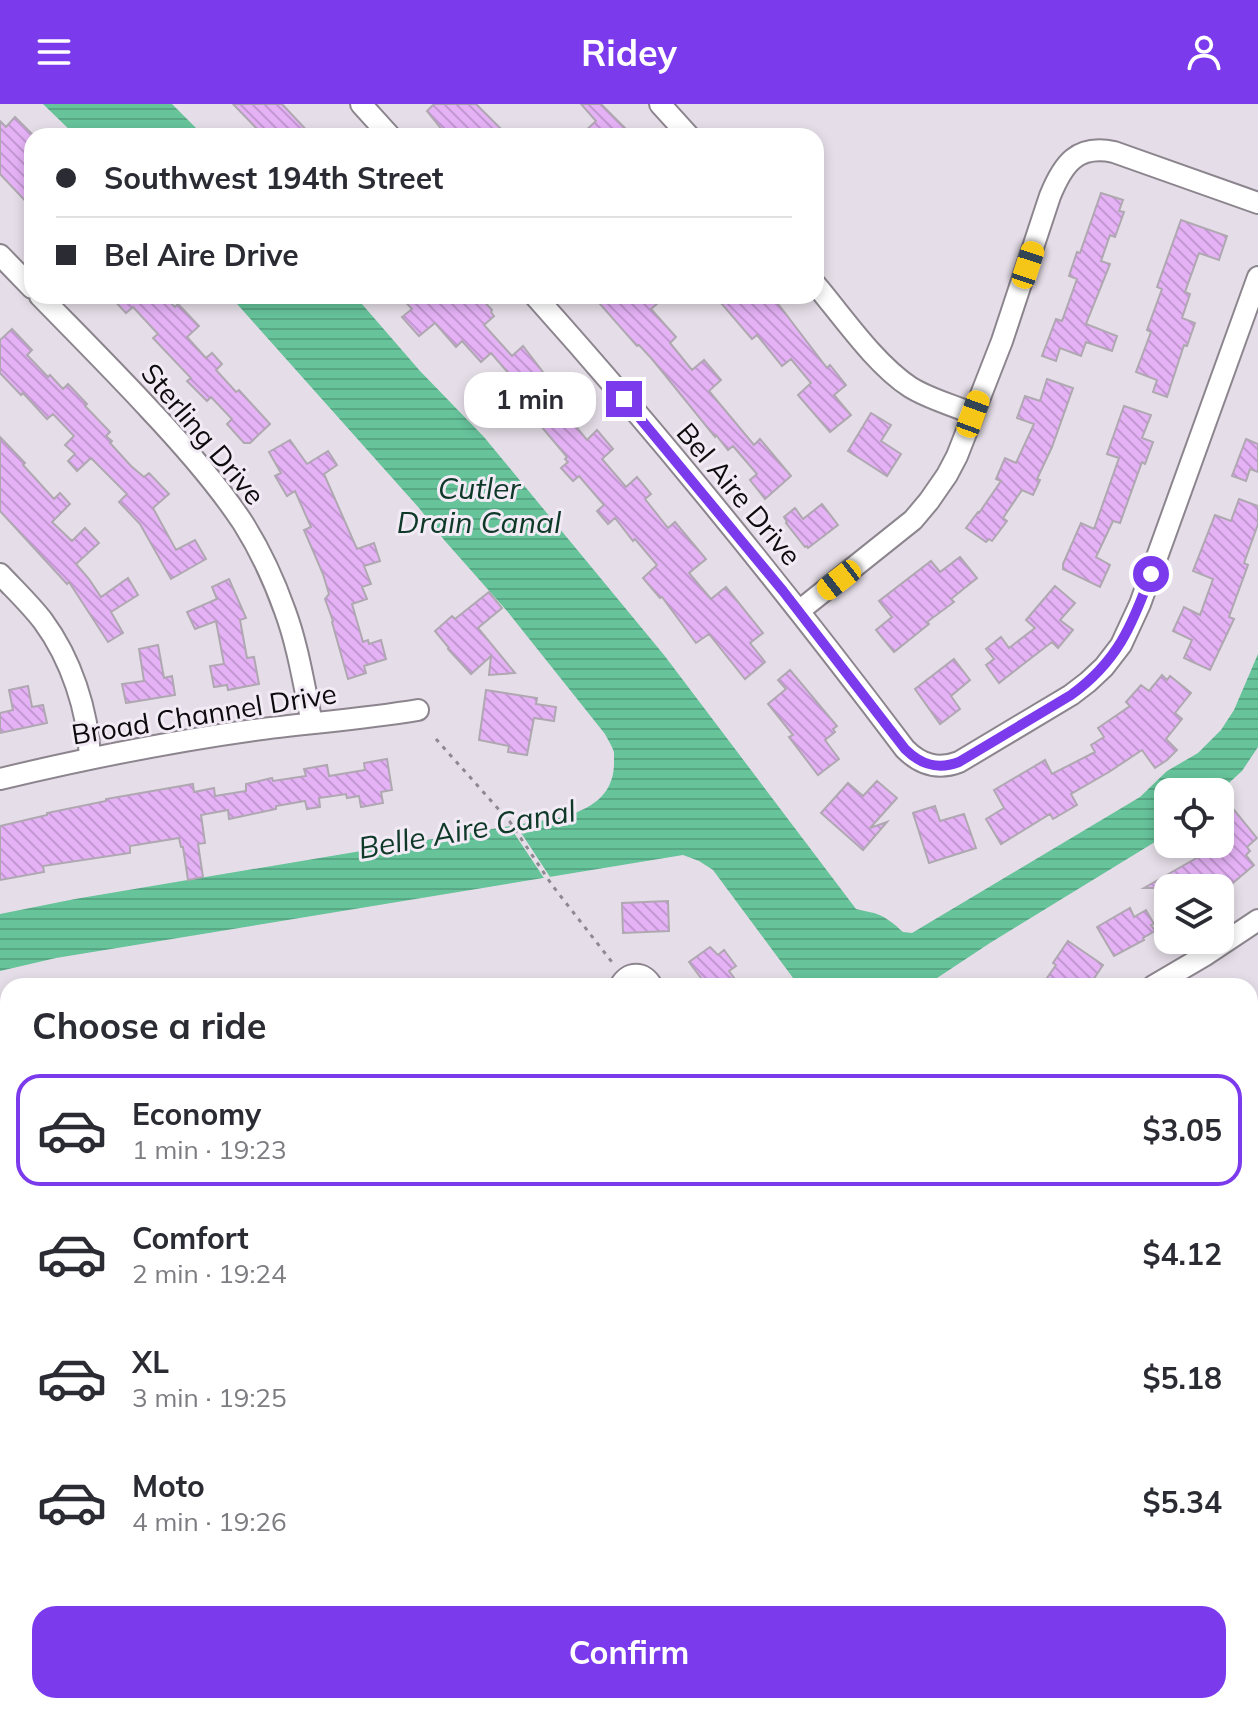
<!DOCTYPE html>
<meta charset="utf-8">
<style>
body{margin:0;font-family:Mulish,sans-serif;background:#f7f7f7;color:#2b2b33;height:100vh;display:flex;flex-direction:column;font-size:30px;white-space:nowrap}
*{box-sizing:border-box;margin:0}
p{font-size:26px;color:#7c7c81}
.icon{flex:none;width:44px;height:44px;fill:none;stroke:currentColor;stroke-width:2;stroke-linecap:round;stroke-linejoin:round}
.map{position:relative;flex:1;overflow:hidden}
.details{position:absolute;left:0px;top:874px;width:1258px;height:736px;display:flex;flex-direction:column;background:#fff;border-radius:24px 24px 0 0;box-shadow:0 4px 12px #0003}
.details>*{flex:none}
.hud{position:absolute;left:24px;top:24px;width:800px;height:176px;border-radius:24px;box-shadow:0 4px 12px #0003;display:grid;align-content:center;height:176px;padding:0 32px;background:#fff}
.tools{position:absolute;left:1154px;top:674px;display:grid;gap:16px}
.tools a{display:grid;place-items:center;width:80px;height:80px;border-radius:16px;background:#fff;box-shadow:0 4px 12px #0003;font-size:40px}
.end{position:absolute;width:36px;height:36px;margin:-18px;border:10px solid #7c3aed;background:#fff;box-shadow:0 0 0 4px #fff}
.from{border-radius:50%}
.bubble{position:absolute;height:56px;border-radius:24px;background:#fff;box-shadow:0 4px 12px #0003;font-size:26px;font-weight:700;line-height:56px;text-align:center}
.car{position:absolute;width:24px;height:48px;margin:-24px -12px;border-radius:10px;box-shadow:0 0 6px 2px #0007;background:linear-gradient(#f5c518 24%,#345 0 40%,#f5c518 0 76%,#345 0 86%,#f5c518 0)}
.hud b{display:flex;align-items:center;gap:28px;height:76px;font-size:30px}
.hud b+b{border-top:2px solid #e1e1e2}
.hud i{width:20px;height:20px;background:#2b2b33}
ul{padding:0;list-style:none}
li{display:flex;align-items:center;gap:24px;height:112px;margin:0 16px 12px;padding:0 16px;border:4px solid transparent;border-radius:24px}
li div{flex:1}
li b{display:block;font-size:30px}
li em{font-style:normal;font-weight:700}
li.selected{border-color:#7c3aed}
li>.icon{width:72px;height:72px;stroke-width:1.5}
h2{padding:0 32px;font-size:36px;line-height:96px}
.cta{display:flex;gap:16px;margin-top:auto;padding:16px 32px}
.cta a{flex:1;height:92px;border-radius:24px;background:#7c3aed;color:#fff;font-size:32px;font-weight:700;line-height:92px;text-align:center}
header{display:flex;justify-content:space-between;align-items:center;height:104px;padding:0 32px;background:#7c3aed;color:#fff;font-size:36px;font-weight:700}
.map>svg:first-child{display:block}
</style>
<header><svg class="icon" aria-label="menu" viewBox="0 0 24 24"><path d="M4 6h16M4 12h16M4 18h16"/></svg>Ridey<svg class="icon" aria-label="person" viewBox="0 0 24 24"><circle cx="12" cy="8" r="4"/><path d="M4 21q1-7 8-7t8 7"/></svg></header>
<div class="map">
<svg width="1258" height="1610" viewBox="0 0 1258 1610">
<defs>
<pattern id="water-rules" width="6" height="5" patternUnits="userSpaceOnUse" patternTransform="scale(2)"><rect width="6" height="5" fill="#66c39a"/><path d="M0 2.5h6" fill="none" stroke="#57a684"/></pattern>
<pattern id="building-back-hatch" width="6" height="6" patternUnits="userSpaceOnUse" patternTransform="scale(2)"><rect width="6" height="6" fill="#e5b2f6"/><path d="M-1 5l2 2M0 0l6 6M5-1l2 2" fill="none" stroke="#c398d2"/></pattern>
</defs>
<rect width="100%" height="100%" fill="#e5dee8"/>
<!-- water -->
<path fill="url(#water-rules)" d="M43 0H172L204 32H76Z
M230 192H355L420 267 484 333 664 551 856 805C860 806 865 807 869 808 883 810 893 819 903 828L912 829 1140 693 1167 667 1198 649 1221 626 1234 606 1258 550V643L1242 667 1219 688H1168V730L990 839 934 876 932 882H799L713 766 699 757 683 751 56 854 0 867V810L75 795 563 713C590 705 613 692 614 661 614 659 614 650 614 648 612 642 608 636 605 630L507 507 445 437 419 404Z
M1250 1392 1258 1404V1599L1250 1583Z"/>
<!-- pier -->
<path fill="#e5dee8" d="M514 718 552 776 546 777 508 720Z"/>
<!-- building -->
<path fill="url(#building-back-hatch)" stroke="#afa8b1" stroke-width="2" d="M233 0H282L312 32H264Z
M434 0H476L508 32H447L427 7Z
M581 0H601L625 24 623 26 629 32H580L596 17Z
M15 13 32 30V104L0 70V17L6 23Z
M1101 89 1123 96 1119 107 1124 108 1115 133 1110 131 1101 157 1110 160 1086 220 1117 232 1112 247 1086 238 1081 252 1060 244 1056 257 1042 252 1056 215 1062 217 1077 175 1069 172 1077 148 1080 149Z
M1181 116 1227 132 1219 156 1199 149 1185 188 1190 190 1182 214 1195 219 1187 242 1184 241 1167 293 1153 288 1157 276 1136 268 1151 228 1147 226 1162 185 1157 183Z
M110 192H164L175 203 178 200 199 222 187 233 206 254 212 249 222 260 216 266 236 288 239 286 270 320 250 339H244L227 320 232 315 211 293 207 297 187 277 191 274 153 234 158 230 133 203 126 209Z
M400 192H479L492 206 491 208 494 212 484 221 512 252 523 242 556 285 559 283 573 300 564 308 587 336 597 326 613 345 602 355 626 383 637 373 651 390 645 395 668 424 675 418 706 455 689 469 711 495 726 483 763 529 750 539 765 558 745 575 709 530 696 539 662 493 660 494 643 474 657 461 635 435 633 437 615 414 608 420 597 407 604 401 579 372 573 377 561 364 568 358 565 355 567 353 530 309 537 302 491 249 481 258 462 237 456 243 435 219 419 232 402 213 412 205Z
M593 192H666L651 205 676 233 670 239 692 266 704 256 721 276 709 287 754 341 760 335 791 372 765 395 750 376 757 370 733 342 728 346 716 331 715 333 652 255 639 241 637 242Z
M715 192H772L827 264 830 261 846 281 834 291 851 311 830 328 798 291 811 279 791 255 782 262 757 231 752 235Z
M12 225 32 246 27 251 48 273 50 271 63 285 68 280 87 300 85 302 110 328 106 332 112 337 110 339 131 362 144 373 149 369 169 390 153 404 176 446 195 436 206 455 171 475 140 420 119 398 127 390 91 354 77 367 68 357 75 350 65 341 74 332 53 310 47 315 23 289 21 291 0 269V236Z
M1047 275 1073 284 1052 343 1037 375 1040 376 1033 391 1022 386 1003 414 1007 417 992 437 989 435 986 438 966 424 978 408 979 409 1001 377 996 375 1005 354 1016 359 1034 320 1017 314 1025 292 1040 297Z
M1124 302 1151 311 1142 334 1153 338 1145 360 1142 358 1120 419 1113 417 1096 453 1110 461 1100 483 1063 465V460L1081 419 1094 425 1119 354 1107 350Z
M871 309 891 321 881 337 901 350 887 372 848 347Z
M0 333 25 359 23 361 54 395 60 389 70 400 52 418 72 437 85 424 99 439 76 460 89 475 101 493 128 474 138 491 111 508 123 529 108 538 69 478 67 480 0 407Z
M1246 335 1258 340V368L1250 365 1246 377 1232 372Z
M290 336 307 360 328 347 337 361 324 370 357 445 374 439 380 457 364 462 371 480 362 483 367 495 352 500 363 538 368 536 369 540 381 536 386 555 364 562 366 569 348 575 332 518 333 517 325 495 329 490 323 470 304 426 311 423 295 387 287 392 275 372 281 369 269 348Z
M1239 395 1258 402V420L1244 459 1248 461 1229 513 1234 515 1210 566 1184 554 1192 536 1173 527 1184 503 1200 511 1213 475 1193 467 1215 411 1231 417Z
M822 400 838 421 808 444 807 442 805 443 786 419 787 418 784 413 795 404 803 415Z
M960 453 977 474 951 495 954 498 927 518 929 520 894 548 876 526 892 513 879 497 931 457 940 468Z
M229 475 246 514 240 516 247 554 254 553 259 580 228 586 227 581 214 583 210 562 224 560 216 517 195 525 187 508 217 495 212 483Z
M1055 482 1075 499 1060 516 1073 526 1058 544 1052 538 999 579 986 561 994 555 986 545 1001 533 1009 544 1035 524 1026 516Z
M489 488 502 504 478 524 515 569 489 571 491 552 471 570 448 545 449 544 435 527 452 512 455 515Z
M158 541 164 574 172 572 175 591 126 599 122 580 144 577 139 545Z
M954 555 970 576 951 592 960 605 940 620 915 585Z
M790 566 837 622 833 625 835 628 825 636 839 655 818 671 789 633 793 631 768 600 786 585 778 576Z
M1162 571 1167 576 1170 572 1191 589 1175 609 1182 615 1166 635 1177 646 1167 656 1155 664 1142 646 1109 668 1071 690 1077 701 1053 715 1050 710 1001 740 986 715 1004 704 994 686 1045 656 1052 670 1095 648 1091 641 1104 633 1098 624 1130 602 1126 598 1141 581 1149 587Z
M28 582 32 603 43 601 47 619 0 629V609L13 606 9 586Z
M486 586 537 594 536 600 556 603 554 617 534 614 527 651 508 648 509 642 479 636Z
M387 655 392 686 381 688 383 699 361 703 359 692 347 694 346 690 319 694 320 703 307 705 305 697 276 702V705L229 715 228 706 201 711 205 739 198 740 203 773 188 776 183 743H181L179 734 130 742V749L43 762 44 768 0 776V722L47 711V709L106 697V695L193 680 194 688 214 684 215 692 246 687V680L272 674 273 677 306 672 304 665 327 661 329 672 365 666 364 659Z
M877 677 897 694 870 724 887 718 863 746 821 709 848 679 863 692Z
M1230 701 1257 734 1247 743 1250 747 1246 751 1254 761 1227 784H1144L1200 752 1214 740H1220V735L1230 726 1220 715V709Z
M935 702 940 717 964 710 976 744 929 759 913 709Z
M668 797 669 827 623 829 622 799Z
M1130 804 1134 813 1146 806 1154 820 1151 821 1155 827 1143 834 1144 836 1114 852 1097 823Z
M1068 837 1103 861 1089 882H1059L1047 874 1056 861 1053 859Z
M710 843 718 851 724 846 736 862 729 867 740 882H707L689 858Z"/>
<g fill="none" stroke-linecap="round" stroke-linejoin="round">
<!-- service casing -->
<g stroke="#8c858e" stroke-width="14">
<path id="service" d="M0 1354 8 1366
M329 1602 334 1610
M278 1610 290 1602"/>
</g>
<!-- minor casing -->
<g stroke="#8c858e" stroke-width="24">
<path id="minor" d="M361 0 390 32
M660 0 689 32
M0 151 32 184
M816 181C843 213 875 260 910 283 929 295 953 301 973 310
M40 192C77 230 114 267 150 306 183 341 216 378 243 419 260 446 274 476 285 507 298 542 304 582 312 619
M535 192C665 337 788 490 905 645 921 661 938 666 959 658L1071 591 1088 578 1104 563 1121 541 1140 500 1258 173
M0 470C14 485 30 500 43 517 71 555 88 606 90 654
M799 507 913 416 929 397 947 371 957 352 1002 237 1050 92C1063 60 1077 40 1114 48L1258 99
M0 675C84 655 168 638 254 626 308 619 364 615 418 606
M620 882C628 867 644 867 652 882
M1153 882 1204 852 1258 816
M1250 1082 1258 1077
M1250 1142 1258 1155
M589 1602 594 1610
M1106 1602 1111 1610"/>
</g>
<!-- tertiary casing -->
<g stroke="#8c858e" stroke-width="28">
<path id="tertiary" d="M1250 1344 1258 1339
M786 1610 799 1602
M838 1610 851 1602"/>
</g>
<!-- path -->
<path stroke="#8e8990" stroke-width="3" stroke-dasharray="4 6" stroke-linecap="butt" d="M436 635 510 718 552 781 615 862"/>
<!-- service -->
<use href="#service" stroke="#fff" stroke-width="10"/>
<!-- minor -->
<use href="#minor" stroke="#fff" stroke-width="20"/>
<!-- tertiary -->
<use href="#tertiary" stroke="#fff" stroke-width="24"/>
</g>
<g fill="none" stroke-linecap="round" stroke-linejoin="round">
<!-- route -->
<path stroke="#7c3aed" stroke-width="10" d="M624 295 783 487 905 645C921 661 938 666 959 658L1071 591C1117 558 1132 522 1151 470"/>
</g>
<g text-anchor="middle" stroke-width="6" stroke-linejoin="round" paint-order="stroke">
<!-- street labels -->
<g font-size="28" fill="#0d0b0e" stroke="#f2ebf5">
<text transform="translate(203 330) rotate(50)" y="10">Sterling Drive</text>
<text transform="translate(739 390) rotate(50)" y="10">Bel Aire Drive</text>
<text transform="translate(204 610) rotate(-9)" y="10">Broad Channel Drive</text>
</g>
<!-- water labels -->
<g font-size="30" font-style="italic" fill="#0e3827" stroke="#f2ebf5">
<text x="479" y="395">Cutler<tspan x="479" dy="34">Drain Canal</tspan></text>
<text transform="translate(467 726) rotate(-10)" y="10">Belle Aire Canal</text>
</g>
</g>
</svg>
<div class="tools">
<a><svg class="icon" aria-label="locate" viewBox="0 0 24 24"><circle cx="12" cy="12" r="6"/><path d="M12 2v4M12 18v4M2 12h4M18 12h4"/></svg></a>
<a><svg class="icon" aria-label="layers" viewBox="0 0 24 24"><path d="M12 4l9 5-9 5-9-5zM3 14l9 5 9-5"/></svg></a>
</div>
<i class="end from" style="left:1151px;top:470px"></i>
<i class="end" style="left:624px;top:295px"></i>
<div class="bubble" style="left:464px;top:268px;width:132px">1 min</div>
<i class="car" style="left:1028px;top:161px;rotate:18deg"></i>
<i class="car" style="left:973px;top:310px;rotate:20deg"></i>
<i class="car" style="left:839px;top:476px;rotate:232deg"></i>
<div class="hud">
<b><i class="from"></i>Southwest 194th Street</b>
<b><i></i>Bel Aire Drive</b>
</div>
<section class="details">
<h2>Choose a ride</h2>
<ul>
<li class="selected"><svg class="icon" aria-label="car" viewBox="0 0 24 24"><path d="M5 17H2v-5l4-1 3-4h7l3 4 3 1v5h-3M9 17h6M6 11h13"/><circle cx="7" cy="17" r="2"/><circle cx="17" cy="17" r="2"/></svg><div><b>Economy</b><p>1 min · 19:23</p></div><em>$3.05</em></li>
<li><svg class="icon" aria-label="car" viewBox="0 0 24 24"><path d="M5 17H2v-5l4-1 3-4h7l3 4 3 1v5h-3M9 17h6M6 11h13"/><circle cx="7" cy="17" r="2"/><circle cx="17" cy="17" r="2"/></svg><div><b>Comfort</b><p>2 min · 19:24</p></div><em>$4.12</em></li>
<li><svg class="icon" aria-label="car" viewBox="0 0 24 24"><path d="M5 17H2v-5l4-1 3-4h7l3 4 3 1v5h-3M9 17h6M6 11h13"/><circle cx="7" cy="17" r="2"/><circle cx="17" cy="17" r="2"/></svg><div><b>XL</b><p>3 min · 19:25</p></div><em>$5.18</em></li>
<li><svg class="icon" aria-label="car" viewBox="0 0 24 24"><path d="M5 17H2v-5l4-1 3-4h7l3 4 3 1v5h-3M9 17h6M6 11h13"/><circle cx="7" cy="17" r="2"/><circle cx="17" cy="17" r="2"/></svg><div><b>Moto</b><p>4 min · 19:26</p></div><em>$5.34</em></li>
</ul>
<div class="cta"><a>Confirm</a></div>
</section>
</div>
